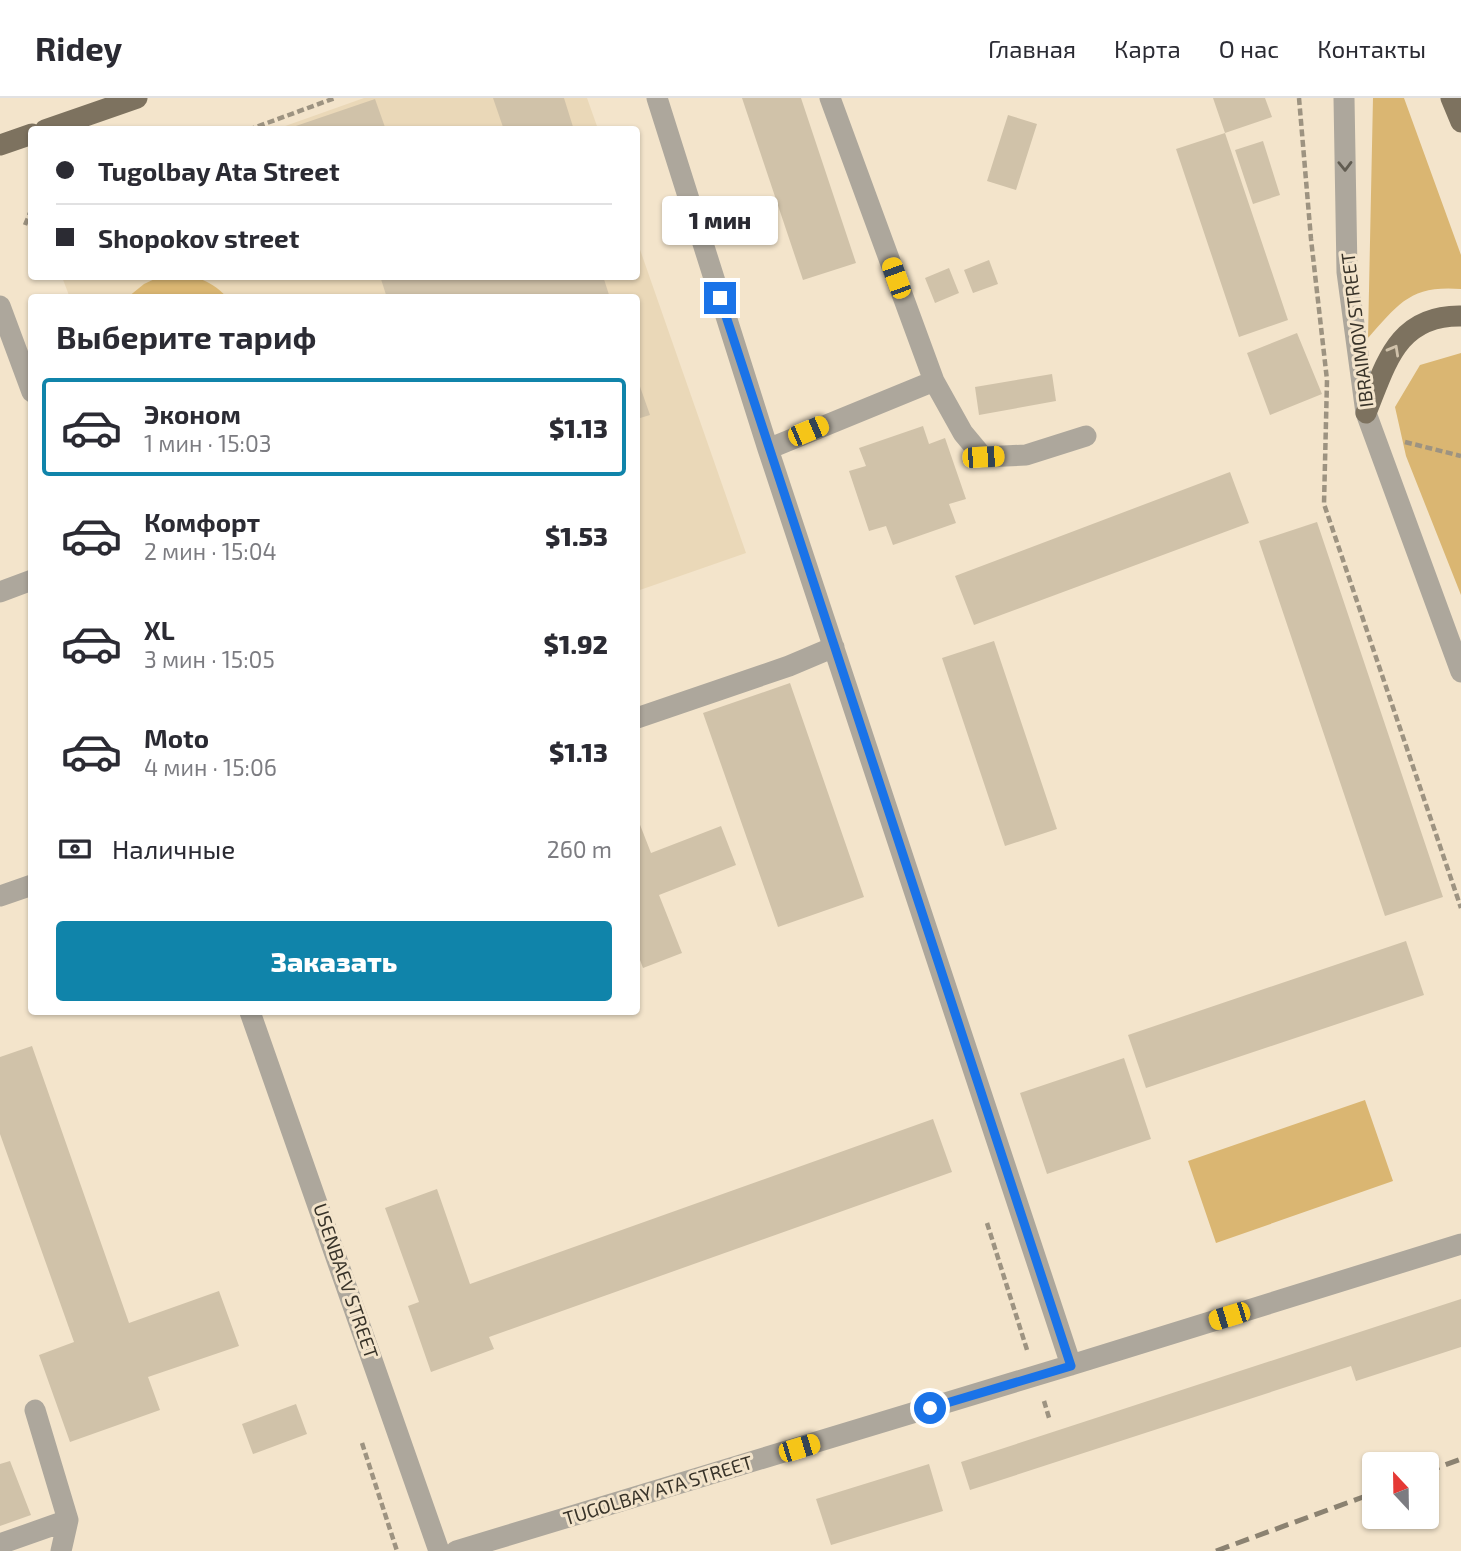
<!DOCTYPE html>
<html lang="ru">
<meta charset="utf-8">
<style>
body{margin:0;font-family:"Exo 2",sans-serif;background:#f7f7f7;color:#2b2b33;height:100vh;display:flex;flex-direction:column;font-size:26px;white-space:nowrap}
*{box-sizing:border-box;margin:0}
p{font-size:23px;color:#7c7c81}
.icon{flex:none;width:38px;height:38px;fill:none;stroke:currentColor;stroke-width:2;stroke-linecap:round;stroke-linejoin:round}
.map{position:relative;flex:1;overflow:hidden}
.side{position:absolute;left:28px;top:196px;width:612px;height:721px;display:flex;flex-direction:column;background:#fff;border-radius:7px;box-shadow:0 2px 5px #0004}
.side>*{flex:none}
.guide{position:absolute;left:28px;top:28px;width:612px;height:154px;border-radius:7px;box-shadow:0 2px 5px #0004;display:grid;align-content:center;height:154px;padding:0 28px;background:#fff}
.needle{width:46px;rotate:338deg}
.buttons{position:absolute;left:1362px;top:1354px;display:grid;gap:14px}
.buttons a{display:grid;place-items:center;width:77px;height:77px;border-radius:7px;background:#fff;box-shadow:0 2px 5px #0004;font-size:35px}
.end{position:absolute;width:32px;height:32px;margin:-16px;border:9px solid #1a73e8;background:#fff;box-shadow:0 0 0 4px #fff}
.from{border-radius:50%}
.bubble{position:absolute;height:49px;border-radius:7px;background:#fff;box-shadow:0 2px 5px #0004;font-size:23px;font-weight:800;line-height:49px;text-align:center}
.car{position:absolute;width:21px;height:42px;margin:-21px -10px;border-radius:9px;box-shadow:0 0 5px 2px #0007;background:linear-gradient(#f5c518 24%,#345 0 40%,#f5c518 0 76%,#345 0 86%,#f5c518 0)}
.guide b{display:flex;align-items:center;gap:24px;height:66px;font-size:26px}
.guide b+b{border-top:2px solid #e1e1e2}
.guide i{width:18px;height:18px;background:#2b2b33}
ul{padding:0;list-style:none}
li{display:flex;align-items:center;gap:21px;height:98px;margin:0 14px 10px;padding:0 14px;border:4px solid transparent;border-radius:7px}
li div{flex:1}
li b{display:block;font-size:26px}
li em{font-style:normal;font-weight:800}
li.on{border-color:#1084aa}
li>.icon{width:63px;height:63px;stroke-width:1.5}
h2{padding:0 28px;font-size:32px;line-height:84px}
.pay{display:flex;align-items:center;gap:18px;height:77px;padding:0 28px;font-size:26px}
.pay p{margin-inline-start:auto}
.button{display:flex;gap:14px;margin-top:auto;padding:14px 28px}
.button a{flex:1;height:80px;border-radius:7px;background:#1084aa;color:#fff;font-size:28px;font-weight:800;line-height:80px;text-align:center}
header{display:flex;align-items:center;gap:42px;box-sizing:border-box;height:98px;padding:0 35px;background:#fff;border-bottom:2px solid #e1e1e2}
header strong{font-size:33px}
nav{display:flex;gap:38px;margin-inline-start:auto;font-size:24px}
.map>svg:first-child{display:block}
</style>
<header>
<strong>Ridey</strong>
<nav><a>Главная</a><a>Карта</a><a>О нас</a><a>Контакты</a></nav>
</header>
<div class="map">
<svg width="1461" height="1453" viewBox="0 0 1461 1453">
<rect width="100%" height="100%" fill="#f3e4cb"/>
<!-- built -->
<path fill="#ead8b8" d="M364 0H587L598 31 274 32Z
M637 143 746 455 637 493V200H70L62 179 637 178Z"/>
<!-- green -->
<path fill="#dab672" d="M1373 0H1404L1461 157V191C1411 187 1399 205 1368 240Z
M161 178C191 178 205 177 227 199H128L144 186Z
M1461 255V497L1406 358 1395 309 1420 267Z
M1365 1002 1393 1083 1216 1145 1188 1063Z"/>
<!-- building -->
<path fill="#d0c2a9" d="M493 0H564L574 32H504Z
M742 0H801L856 165 803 182Z
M1213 0H1265L1272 19 1225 35Z
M375 1 386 32H287V31Z
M1008 17 1037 26 1016 92 987 83Z
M1225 35 1288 222 1239 239 1176 51Z
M1263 43 1280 97 1253 106 1235 52Z
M989 162 998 186 973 195 964 172Z
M949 170 959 195 935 205 925 180Z
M380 178H603L610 200H387Z
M1297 235 1322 296 1270 317 1247 255Z
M1052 276 1056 303 979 317 975 289Z
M637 280 650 317 637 321Z
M923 328 929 346 945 340 966 401 949 406 956 425 893 447 886 428 869 433 849 373 866 368 859 350Z
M1230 374 1249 425 974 527 955 478Z
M1317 424 1443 799 1385 818 1259 443Z
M994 543 1057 731 1005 748 942 560Z
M790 585 864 799 778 829 703 615Z
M637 719 651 755 721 728 736 767 659 797 682 855 643 870 637 854Z
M1406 843 1424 897 1146 990 1128 937Z
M32 948 129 1225 219 1193 239 1248 148 1279 160 1312 70 1344 39 1257 74 1244 0 1036V959Z
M1124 960 1151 1041 1047 1076 1020 995Z
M933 1021 952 1074 489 1239 494 1251 431 1274 408 1208 419 1204 385 1110 437 1091 470 1186Z
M1461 1201V1249L1356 1283 1351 1268 970 1392 961 1364Z
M296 1306 307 1336 253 1356 242 1326Z
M10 1363 31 1417 0 1428V1366Z
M929 1366 943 1413 831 1447 816 1401Z"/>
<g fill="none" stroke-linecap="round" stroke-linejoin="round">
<!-- path -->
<path stroke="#9d9381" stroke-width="4.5" stroke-dasharray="7 3.5" stroke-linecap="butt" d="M1299 0 1311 141 1327 282 1324 406 1461 810
M248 32 335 0
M25 127 32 110
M1405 344 1461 358
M987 1125 1028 1255
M1044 1303 1050 1323
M362 1345 397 1453"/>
<!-- minor -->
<path stroke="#ada79c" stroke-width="21" d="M657 0 768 351 1071 1267
M1344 0 1347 174 1366 315 1461 574
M0 208 32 294
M934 283 963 335 983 359 1026 357 1086 338
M768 351 934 283 830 0
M0 494 32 482
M637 620 789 568 834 549
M0 798 32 787
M250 914 439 1453
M35 1312 68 1422 61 1453
M0 1446 68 1422
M456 1453 1071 1267 1461 1146"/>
<!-- major -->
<path stroke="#7d725f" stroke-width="21" d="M1451 0 1461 24
M45 32 137 0
M0 47 32 36
M1366 315C1386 266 1397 217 1461 218"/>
<!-- rail -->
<path stroke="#8b8271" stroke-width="5" stroke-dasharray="14 7" stroke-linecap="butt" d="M1426 1374 1461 1361
M1216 1453 1374 1395"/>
</g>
<!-- one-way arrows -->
<defs><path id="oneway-chevron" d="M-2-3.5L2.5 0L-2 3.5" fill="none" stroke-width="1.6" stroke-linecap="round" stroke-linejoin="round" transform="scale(1.75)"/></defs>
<use stroke="#615c51" href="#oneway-chevron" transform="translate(1345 68) rotate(89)"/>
<use stroke="#d0c2ab" href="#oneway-chevron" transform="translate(1394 252) rotate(-61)"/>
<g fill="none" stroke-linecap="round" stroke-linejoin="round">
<!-- route -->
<path stroke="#1a73e8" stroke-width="9" d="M720 200 1071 1268 930 1310"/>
</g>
<g text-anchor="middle" stroke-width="6" stroke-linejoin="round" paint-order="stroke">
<!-- street labels -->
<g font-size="19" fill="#383329" stroke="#f3e4cb">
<text transform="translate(1357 232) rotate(-97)" y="7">IBRAIMOV STREET</text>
<text transform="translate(346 1183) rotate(71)" y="7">USENBAEV STREET</text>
<text transform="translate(658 1392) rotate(-17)" y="7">TUGOLBAY ATA STREET</text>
</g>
</g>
</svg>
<div class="buttons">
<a><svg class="needle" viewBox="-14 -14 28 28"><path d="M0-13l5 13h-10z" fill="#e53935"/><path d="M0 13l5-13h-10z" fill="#7c7c81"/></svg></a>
</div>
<i class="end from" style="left:930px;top:1310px"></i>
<i class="end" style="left:720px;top:200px"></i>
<div class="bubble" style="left:662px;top:98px;width:116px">1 мин</div>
<i class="car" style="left:896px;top:180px;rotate:340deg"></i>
<i class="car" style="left:808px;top:333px;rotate:67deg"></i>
<i class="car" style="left:983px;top:359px;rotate:87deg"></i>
<i class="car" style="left:1229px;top:1218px;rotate:253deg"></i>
<i class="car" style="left:799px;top:1350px;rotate:73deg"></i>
<div class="guide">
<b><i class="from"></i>Tugolbay Ata Street</b>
<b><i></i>Shopokov street</b>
</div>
<section class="side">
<h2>Выберите тариф</h2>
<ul>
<li class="on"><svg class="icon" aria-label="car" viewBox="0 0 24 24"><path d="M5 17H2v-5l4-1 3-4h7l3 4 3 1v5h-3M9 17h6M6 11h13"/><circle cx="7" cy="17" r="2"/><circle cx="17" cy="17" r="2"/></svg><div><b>Эконом</b><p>1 мин · 15:03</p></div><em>$1.13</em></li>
<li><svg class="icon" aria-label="car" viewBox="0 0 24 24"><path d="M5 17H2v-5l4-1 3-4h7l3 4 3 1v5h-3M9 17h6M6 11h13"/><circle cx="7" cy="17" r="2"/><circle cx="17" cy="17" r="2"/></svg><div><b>Комфорт</b><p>2 мин · 15:04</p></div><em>$1.53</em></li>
<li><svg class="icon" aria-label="car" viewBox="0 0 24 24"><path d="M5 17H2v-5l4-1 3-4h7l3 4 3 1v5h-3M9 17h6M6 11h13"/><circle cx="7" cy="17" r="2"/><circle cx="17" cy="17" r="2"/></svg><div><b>XL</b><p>3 мин · 15:05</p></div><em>$1.92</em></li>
<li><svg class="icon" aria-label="car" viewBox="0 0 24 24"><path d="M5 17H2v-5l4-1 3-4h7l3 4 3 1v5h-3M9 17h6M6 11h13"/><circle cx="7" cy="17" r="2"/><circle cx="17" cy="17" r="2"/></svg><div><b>Moto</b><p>4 мин · 15:06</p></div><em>$1.13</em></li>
</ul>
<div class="pay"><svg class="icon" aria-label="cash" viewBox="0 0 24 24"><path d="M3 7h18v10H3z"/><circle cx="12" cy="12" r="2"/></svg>Наличные<p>260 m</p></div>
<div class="button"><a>Заказать</a></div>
</section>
</div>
